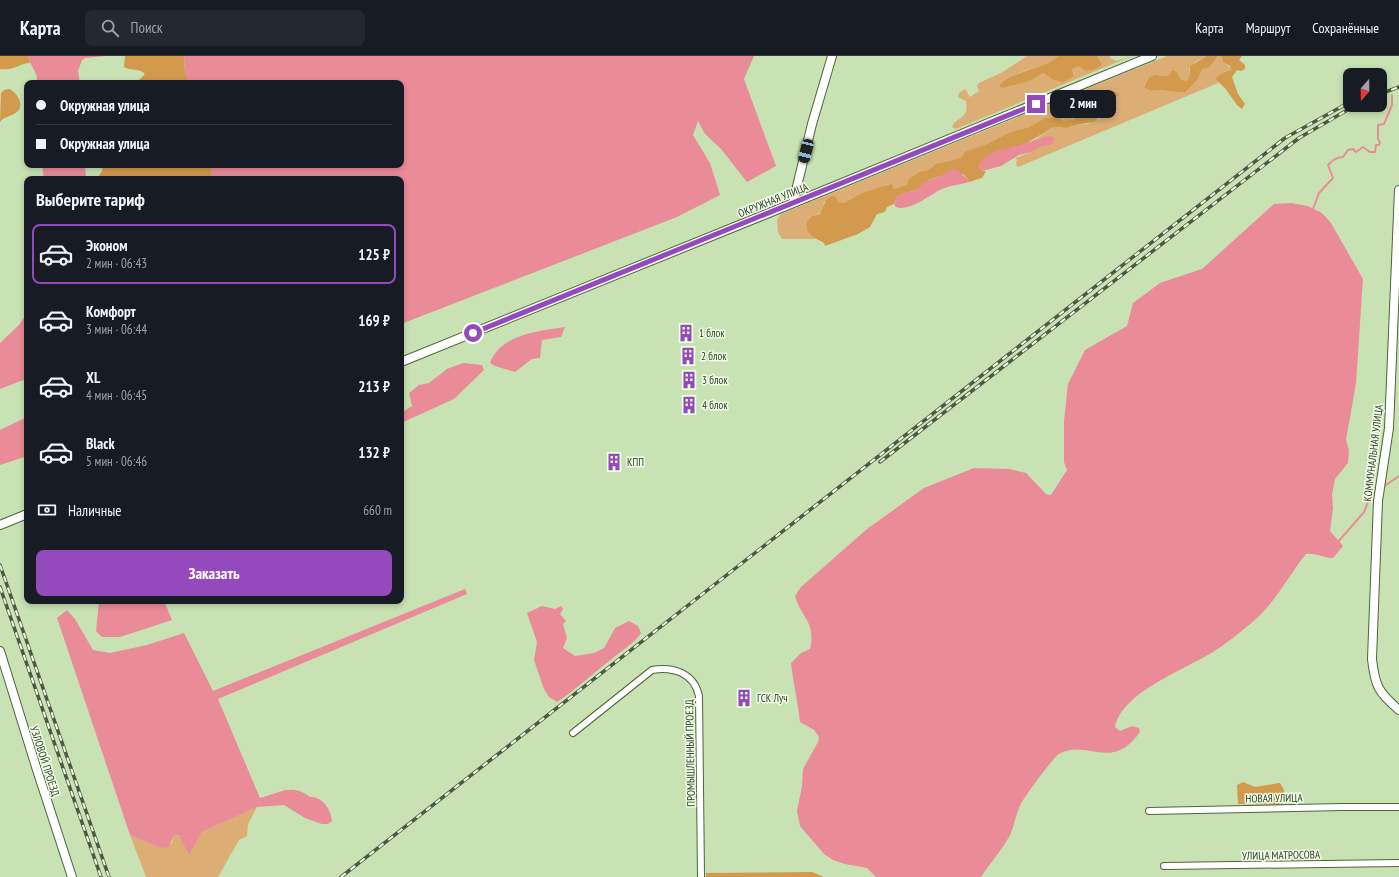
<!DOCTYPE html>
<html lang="ru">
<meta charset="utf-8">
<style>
body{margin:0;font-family:"PT Sans Narrow",sans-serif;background:#242831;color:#f1f3f6;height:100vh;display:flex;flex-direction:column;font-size:15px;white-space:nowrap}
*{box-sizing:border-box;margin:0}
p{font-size:13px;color:#9ea1a6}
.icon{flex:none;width:22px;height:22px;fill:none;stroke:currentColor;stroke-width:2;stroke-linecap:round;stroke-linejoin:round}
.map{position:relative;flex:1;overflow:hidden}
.side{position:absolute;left:24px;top:120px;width:380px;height:428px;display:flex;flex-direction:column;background:#171b24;border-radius:8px;box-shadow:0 2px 6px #0003}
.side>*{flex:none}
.hud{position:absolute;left:24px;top:24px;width:380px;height:88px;border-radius:8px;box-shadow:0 2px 6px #0003;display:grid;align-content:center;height:88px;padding:0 12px;background:#171b24}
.needle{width:26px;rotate:200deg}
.tools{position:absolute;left:1343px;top:12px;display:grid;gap:8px}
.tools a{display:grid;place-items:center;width:44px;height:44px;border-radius:8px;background:#171b24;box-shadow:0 2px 6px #0003;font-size:20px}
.end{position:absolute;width:18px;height:18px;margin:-9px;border:5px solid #944abd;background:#fff;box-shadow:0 0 0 2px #fff}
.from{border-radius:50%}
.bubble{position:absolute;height:28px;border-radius:8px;background:#171b24;box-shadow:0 2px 6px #0003;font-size:13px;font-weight:600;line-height:28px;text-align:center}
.car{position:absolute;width:12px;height:24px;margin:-12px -6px;border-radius:5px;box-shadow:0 0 3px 1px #0007;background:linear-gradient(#222 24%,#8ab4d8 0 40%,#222 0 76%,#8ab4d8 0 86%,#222 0)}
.hud b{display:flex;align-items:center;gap:14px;height:38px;font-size:15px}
.hud b+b{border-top:1px solid #363941}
.hud i{width:10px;height:10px;background:#f1f3f6}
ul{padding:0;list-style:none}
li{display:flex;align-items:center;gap:12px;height:60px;margin:0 8px 6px;padding:0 4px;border:2px solid transparent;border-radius:8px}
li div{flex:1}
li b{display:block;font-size:15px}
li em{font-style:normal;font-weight:600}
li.active{border-color:#944abd}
li>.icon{width:36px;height:36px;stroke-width:1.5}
h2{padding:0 12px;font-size:18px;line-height:48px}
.pay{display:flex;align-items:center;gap:10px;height:44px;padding:0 12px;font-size:15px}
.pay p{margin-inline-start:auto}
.cta{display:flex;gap:8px;margin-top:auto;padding:8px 12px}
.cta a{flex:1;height:46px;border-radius:8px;background:#944abd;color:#fff;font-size:16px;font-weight:600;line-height:46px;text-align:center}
header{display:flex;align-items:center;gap:24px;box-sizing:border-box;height:56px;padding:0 20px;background:#171b24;border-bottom:1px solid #363941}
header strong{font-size:19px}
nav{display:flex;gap:22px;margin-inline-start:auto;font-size:14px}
.search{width:280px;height:36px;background:#242831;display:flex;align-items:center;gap:10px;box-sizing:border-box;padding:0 14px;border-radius:8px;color:#9ea1a6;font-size:15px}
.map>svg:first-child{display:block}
</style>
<header>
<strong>Карта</strong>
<div class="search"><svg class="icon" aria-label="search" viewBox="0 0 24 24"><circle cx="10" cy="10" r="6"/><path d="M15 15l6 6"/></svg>Поиск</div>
<nav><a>Карта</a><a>Маршрут</a><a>Сохранённые</a></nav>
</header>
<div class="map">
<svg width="1399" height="821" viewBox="0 0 1399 821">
<rect width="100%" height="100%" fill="#c8e2b3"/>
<!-- green -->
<path fill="#dcad74" d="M1027 0H1059L1047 8 1024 15 1001 27 999 30 1000 31 1030 25 1043 17C1055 23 1063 30 1074 18L1072 13 1076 10C1089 13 1090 18 1101 6L1097 0H1111L1110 2 1116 5 1132 0 956 73 952 71C958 59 969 64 966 45L958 41 959 37 965 33 970 41 979 35 977 30 979 27 1001 17Z
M1167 0H1207L1195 6 1189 12V22L1186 25 1181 23 1175 14 1168 20 1155 19 1149 21 1144 30 1151 35 1159 34 1185 37 1198 23 1202 13 1218 0H1223V6L1231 12 1230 16 1219 19 1217 25 1218 27 1018 111 1016 109 1017 104 1015 102 1032 96 1040 91 1046 89 1050 80 1037 82 1054 71 1067 72 1075 69 1088 68 1099 63 1118 41C1107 43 1098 46 1088 48L1075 63 1064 65 1053 61 1045 62 1029 71 1010 76 987 88 966 95 960 102 936 108 928 114 919 116 913 120 907 130 894 133 888 128 881 132 862 137 844 147 824 146 822 156 812 160 806 171 815 183H782L778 176 777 164 781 158Z
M257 751 248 768 247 780 239 784 218 821H146L130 779 158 791 172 787 174 780 180 779 189 798 202 776Z"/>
<!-- forest -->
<path fill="#d3994c" d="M0 0H28L30 7C19 7 16 15 0 13Z
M125 0H184L185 17 190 27H136L145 18C140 12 131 15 124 11Z
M1059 0H1097L1102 8 1098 12 1086 15 1078 10 1072 13 1074 20 1063 26 1054 24 1043 17 1030 25 1002 32 999 30C1003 21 1036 12 1046 8 1050 7 1055 2 1059 0Z
M1207 0H1218L1209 11 1202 13 1198 23 1185 37 1159 34 1151 35 1144 31 1149 21 1155 19 1168 20 1173 14 1176 15 1181 23 1186 25 1189 22 1190 10Z
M1222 0H1242L1239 4 1245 9V13L1241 15 1237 14 1232 21 1238 38 1245 48 1242 53 1237 49 1225 32 1215 23 1219 19 1231 14 1230 10 1223 6Z
M9 33C17 36 25 49 17 56 11 61 4 60 0 66L1 37 4 34Z
M1113 35 1118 38 1115 46 1094 66 1075 69 1067 72 1054 71 1025 88 993 97 979 109 982 115H986L982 122 969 126V124L963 118 944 119 929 124 918 133 897 140 894 148 887 151 885 156 877 158 870 171 858 178 825 190 824 187C815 182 804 178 807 166L812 160 820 158 826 144 832 140H835L838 146 844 147 862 137 891 128 894 133 907 129 909 123 919 116 928 114 936 108 960 102 966 95 987 88 1010 76 1029 71 1045 62 1056 61 1064 65 1075 63 1083 50 1099 47 1106 39Z
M102 109H210L213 123H97L102 115Z
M1243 726 1255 731 1280 727 1284 734 1285 746 1280 749 1238 748 1237 729Z
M812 816 824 821H706V817Z"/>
<!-- water -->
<path fill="#ea8b98" d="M28 0H105L85 2 82 4 78 15 80 27H37C38 16 30 10 28 0Z
M184 0H754L744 23 776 110 747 126 721 93 705 78 698 65 693 79 710 107 720 139 677 161 401 268V123H213L210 109H401V27H190L185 17Z
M1050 80 1055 82 1053 88 1040 91 1032 96 1019 99 1001 110 982 115 979 112C981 94 1010 93 1023 88 1034 85 1038 81 1050 80Z
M42 109H85L86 123H44Z
M954 112 969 124V126C960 129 950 129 942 133 929 139 910 156 896 151L894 148 897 140 918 133 924 126 939 121Z
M1291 147 1308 150 1322 157 1331 167 1363 223 1356 327 1346 384 1349 394 1348 407 1335 423 1332 438 1333 452 1330 475 1343 490 1333 502C1323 502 1316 497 1306 498 1293 514 1283 532 1270 548 1257 564 1238 578 1222 590 1192 612 1123 633 1115 671L1120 675 1132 670 1139 672 1140 676C1111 717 1087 682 1059 698 1053 702 1022 743 1019 752 1015 761 1014 772 1009 781 1001 795 990 807 981 821H876L867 812 845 808 833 804 824 798 800 770 797 755 802 730 803 713 818 686 819 681 814 674 800 666C798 646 793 627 791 607L801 597 810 593C816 566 802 563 795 540L801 531 867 473 924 432 974 412 1009 413 1026 417 1046 438 1051 439 1067 414 1064 406V365L1068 328 1085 294 1127 270 1133 247 1160 227 1202 213 1274 148Z
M27 257V321L26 323 0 333V287L19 269Z
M565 271 561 281 542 284 540 302 532 303 515 316 495 310 490 307C501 278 539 275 565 271Z
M463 307 482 309 484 314 454 343 401 367V357L412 350 409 337 419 329 429 327 447 313Z
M27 361V400L0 409V374Z
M465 533 467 538 218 643 260 742C280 737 291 727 310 741 322 740 331 753 332 765L328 768H322L305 762 284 749 257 751 202 776 189 799 179 779 174 780 168 792 158 791 130 779 57 562 67 554 75 563 93 594 110 597 147 589 184 577 213 635Z
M99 545H164L172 564 120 581H102L96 575Z
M542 550 555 553 561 550 563 553 560 558 566 565 563 568 567 582 563 592 575 600 594 597 604 592 615 572 629 565 638 570 641 577C635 587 622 594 613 602 594 616 577 633 557 646L549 641 544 633 534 604 537 586 527 557Z"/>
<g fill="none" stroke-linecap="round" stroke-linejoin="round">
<!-- stream -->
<path stroke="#ea8b98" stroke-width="2" d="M1313 153 1319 137 1333 122 1328 109C1332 105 1336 101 1343 101L1348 94 1353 93 1356 96 1363 91 1370 96H1375L1376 89H1379L1380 86 1378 83V69L1384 68 1392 49V39
M1383 431 1399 420
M1337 487 1364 456 1371 439 1377 435"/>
<!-- street casing -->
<g stroke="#4f653c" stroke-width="8">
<path id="street" d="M573 677 652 614C673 610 694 617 699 640L701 821
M1149 755 1343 751H1399
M1164 810 1399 807"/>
</g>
<!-- secondary casing -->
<g stroke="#4f653c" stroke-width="10">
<path id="secondary" d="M1399 134 1389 372 1378 445 1372 603C1375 630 1378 636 1399 654
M793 147 812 68 832 0
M401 306 764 159 1152 0
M0 469 27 458
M0 595 37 714 72 821"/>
</g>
<!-- street -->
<use href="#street" stroke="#fff" stroke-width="6"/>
<!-- secondary -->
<use href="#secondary" stroke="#fff" stroke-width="8"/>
<!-- rail casing -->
<g stroke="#4c5a41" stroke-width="3.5">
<path id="rail" d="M1380 38 1399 31
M880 406 1299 82 1356 49
M0 509 109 821
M0 531 101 821
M341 821 1285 82 1350 46"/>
</g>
<!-- rail -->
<use href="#rail" stroke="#f1fee7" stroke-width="2" stroke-dasharray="6" stroke-linecap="butt"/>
</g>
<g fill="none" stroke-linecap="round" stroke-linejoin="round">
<!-- route -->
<path stroke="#944abd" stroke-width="5" d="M473 277 1036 48"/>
</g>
<!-- icons -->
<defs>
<g id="building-bare" transform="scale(1.38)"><path d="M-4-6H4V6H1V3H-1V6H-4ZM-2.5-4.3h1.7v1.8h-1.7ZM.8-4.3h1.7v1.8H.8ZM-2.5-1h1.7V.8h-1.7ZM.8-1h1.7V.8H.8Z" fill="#944abd" stroke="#f1fee7" stroke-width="2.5" paint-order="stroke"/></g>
</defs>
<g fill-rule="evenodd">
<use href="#building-bare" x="686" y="277"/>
<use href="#building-bare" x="688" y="300"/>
<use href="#building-bare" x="689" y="324"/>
<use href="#building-bare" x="689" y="349"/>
<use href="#building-bare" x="614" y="406"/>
<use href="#building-bare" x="744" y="642"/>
</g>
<g text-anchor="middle" stroke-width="3" stroke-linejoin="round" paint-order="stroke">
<!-- street labels -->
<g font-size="11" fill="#303b28" stroke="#f1fee7">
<text transform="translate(773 144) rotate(-22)" y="4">ОКРУЖНАЯ УЛИЦА</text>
<text transform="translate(1373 397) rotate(-83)" y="4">КОММУНАЛЬНАЯ УЛИЦА</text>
<text transform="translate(690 697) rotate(-91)" y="4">ПРОМЫШЛЕННЫЙ ПРОЕЗД</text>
<text transform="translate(45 705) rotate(72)" y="4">УЗЛОВОЙ ПРОЕЗД</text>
<text transform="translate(1274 742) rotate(-1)" y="4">НОВАЯ УЛИЦА</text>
<text transform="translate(1281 799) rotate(-1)" y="4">УЛИЦА МАТРОСОВА</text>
</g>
<!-- poi labels -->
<g font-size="11" fill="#303b28" stroke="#f1fee7" text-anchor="start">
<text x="699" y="281">1 блок</text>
<text x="701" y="304">2 блок</text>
<text x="702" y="328">3 блок</text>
<text x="702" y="353">4 блок</text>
<text x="627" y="410">КПП</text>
<text x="757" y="646">ГСК Луч</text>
</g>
</g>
</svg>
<div class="tools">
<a><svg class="needle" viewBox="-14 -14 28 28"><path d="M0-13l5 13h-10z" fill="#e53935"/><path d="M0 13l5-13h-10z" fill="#9ea1a6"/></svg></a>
</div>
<i class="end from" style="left:473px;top:277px"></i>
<i class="end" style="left:1036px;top:48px"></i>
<div class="bubble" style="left:1050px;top:34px;width:66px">2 мин</div>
<i class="car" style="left:806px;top:95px;rotate:194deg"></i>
<div class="hud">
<b><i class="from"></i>Окружная улица</b>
<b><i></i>Окружная улица</b>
</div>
<section class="side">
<h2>Выберите тариф</h2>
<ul>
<li class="active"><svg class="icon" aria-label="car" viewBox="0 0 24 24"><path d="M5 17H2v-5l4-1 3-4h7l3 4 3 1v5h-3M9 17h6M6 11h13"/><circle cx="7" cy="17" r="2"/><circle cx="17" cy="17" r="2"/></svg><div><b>Эконом</b><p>2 мин · 06:43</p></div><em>125 ₽</em></li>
<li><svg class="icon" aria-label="car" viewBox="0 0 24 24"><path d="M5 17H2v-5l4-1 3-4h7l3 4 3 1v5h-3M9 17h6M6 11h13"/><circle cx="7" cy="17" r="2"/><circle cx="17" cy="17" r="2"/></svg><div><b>Комфорт</b><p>3 мин · 06:44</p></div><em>169 ₽</em></li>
<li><svg class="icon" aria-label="car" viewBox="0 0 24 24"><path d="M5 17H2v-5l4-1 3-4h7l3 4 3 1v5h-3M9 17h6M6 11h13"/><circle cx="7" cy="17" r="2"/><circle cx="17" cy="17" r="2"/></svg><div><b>XL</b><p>4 мин · 06:45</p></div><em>213 ₽</em></li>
<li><svg class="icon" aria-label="car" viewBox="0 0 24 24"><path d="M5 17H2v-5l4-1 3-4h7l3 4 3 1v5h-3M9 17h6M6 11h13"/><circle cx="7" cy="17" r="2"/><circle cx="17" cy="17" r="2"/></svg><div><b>Black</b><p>5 мин · 06:46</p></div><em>132 ₽</em></li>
</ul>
<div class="pay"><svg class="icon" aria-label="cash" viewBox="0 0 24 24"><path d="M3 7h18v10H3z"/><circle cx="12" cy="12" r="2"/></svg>Наличные<p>660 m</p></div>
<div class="cta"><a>Заказать</a></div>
</section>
</div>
